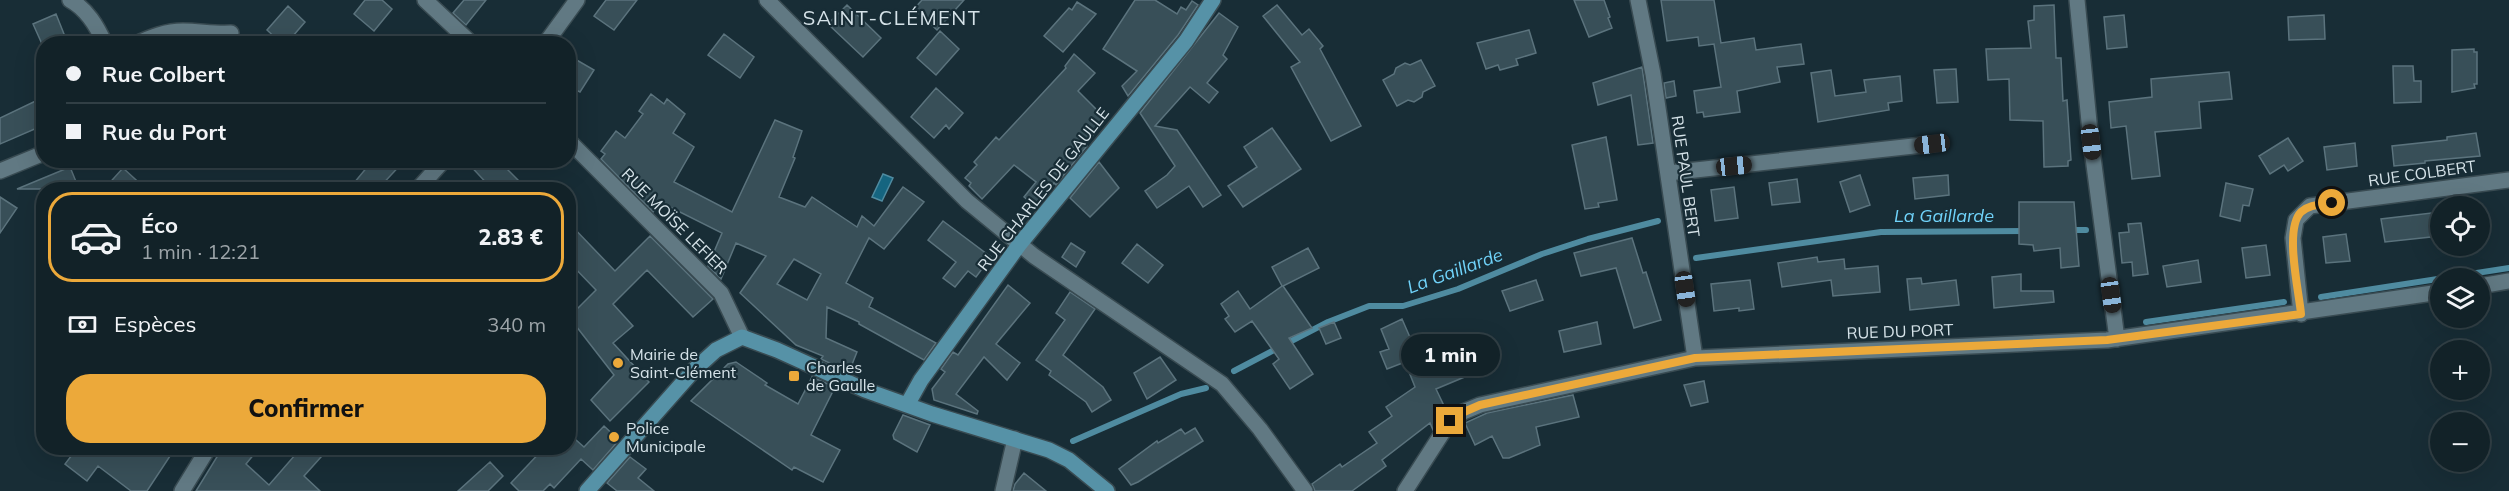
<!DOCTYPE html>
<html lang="fr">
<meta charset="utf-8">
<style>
body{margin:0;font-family:Mulish,sans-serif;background:#1f2f34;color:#f1f3f6;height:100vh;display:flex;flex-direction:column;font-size:22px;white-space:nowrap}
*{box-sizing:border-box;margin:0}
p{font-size:20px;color:#9ca4a8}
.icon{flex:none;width:33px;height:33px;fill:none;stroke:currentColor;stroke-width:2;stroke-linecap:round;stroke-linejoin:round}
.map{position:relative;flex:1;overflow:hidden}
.drawer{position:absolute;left:36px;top:182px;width:540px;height:273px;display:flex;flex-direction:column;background:#122228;border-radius:24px;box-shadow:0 6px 24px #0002,0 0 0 2px #313f45}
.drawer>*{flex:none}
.guide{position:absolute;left:36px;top:36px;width:540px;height:132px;border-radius:24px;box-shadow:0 6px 24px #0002,0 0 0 2px #313f45;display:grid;align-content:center;height:132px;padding:0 30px;background:#122228}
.tools{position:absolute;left:2430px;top:196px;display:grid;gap:12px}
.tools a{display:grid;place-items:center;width:60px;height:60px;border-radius:50%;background:#122228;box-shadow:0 6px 24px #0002,0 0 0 2px #313f45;font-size:30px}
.end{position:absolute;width:27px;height:27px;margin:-14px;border:8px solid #eca93a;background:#111;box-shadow:0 0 0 3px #111}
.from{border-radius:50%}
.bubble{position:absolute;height:42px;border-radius:21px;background:#122228;box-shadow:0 6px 24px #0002,0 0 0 2px #313f45;font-size:20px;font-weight:800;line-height:42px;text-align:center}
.car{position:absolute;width:18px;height:36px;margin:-18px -9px;border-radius:8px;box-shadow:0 0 4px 2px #0007;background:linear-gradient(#222 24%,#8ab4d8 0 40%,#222 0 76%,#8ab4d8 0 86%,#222 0)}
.guide b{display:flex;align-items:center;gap:21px;height:57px;font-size:22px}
.guide b+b{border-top:2px solid #313f45}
.guide i{width:15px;height:15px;background:#f1f3f6}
ul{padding:10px 0 0;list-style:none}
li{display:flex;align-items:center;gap:18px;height:90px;margin:0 12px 9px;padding:0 18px;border:3px solid transparent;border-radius:24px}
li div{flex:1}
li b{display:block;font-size:22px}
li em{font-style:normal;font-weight:800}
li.current{border-color:#eca93a}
li>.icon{width:54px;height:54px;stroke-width:1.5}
.pay{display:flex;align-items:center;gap:15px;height:66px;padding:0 30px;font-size:22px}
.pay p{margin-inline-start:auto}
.button{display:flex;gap:12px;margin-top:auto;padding:12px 30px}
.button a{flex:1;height:69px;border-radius:24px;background:#eca93a;color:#111;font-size:24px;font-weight:800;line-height:69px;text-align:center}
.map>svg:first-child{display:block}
</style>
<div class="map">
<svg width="2509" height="491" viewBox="0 0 2509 491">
<rect width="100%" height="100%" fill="#182d36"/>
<!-- water -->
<path fill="#156580" stroke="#4f8ba0" stroke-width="1.5" d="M883 174 893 178 882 201 872 197Z"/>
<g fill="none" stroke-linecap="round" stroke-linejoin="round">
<!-- stream -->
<path stroke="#4f8ba0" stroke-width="6" d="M2069 230H2086
M1696 258 1881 232 2025 231
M2321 297 2509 268
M2146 322 2284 302
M1234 371 1328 322 1369 306H1403L1458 289 1542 254 1588 239 1658 221
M1073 441 1181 394 1206 388"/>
</g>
<!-- building -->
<path fill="#384f58" stroke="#5b737d" stroke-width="1.5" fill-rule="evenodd" d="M365 0H382L392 9 374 31 354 14Z
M464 0H486L466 25 453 13Z
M606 0H637L614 30 594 16Z
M922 0H964L937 30 914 9Z
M1135 0H1155L1177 14 1181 7 1186 10 1192 1 1198 5 1178 35 1128 96 1122 86 1137 71 1103 49Z
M1574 0H1604L1610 17 1608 18 1612 28 1589 37Z
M1661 0H1714L1721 43 1754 38 1756 50 1801 44 1804 64 1777 67 1780 82 1737 91 1740 112 1704 117 1703 112 1697 113 1694 91 1721 87 1714 44 1699 46 1698 37 1667 41Z
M1077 2 1096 14 1063 52 1044 36 1069 8 1072 10Z
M847 5 881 38 863 57 828 24Z
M1277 5 1302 35 1309 29 1323 46 1320 49 1361 126 1331 141 1291 67 1300 62 1263 16Z
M2054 5 2056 58H2061L2063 101 2067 100 2071 160 2068 161V166L2044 167 2043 121 2010 120 2009 79 1988 80 1986 49 2031 48 2028 21 2034 20V6Z
M288 6 305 22 286 44H282L267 30Z
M1219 13 1238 27 1223 55 1227 59 1207 83 1218 92 1209 103 1190 87 1155 126 1177 130 1221 195 1203 207 1189 186 1157 208 1145 191 1167 175 1175 166 1140 113Z
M56 14 68 44H42L33 24Z
M2124 15 2127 47 2107 49 2104 17Z
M2324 15 2325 39 2289 40 2288 17Z
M1529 30 1536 53 1516 59 1518 65 1500 70 1498 65 1486 69 1477 43Z
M940 31 959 49 936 75 917 58Z
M724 34 754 57 740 78 708 55Z
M2474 49V52H2477V84H2474L2475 88 2452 92V50Z
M1074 54 1095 73 1078 91 1106 119 1086 144 1087 146 1056 185 1054 183 1036 207 1024 197 1036 182 1014 165 982 199 969 186 971 183 965 178 977 165 974 162 996 137 999 140 1066 68 1065 66Z
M568 55 594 70 580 92 568 86Z
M1421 60 1435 86 1423 92 1422 97 1414 102 1408 100 1397 106 1383 80 1394 74 1396 68 1405 63 1410 65Z
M2393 66H2413L2414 81H2421V102L2394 103Z
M1642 67 1653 143 1638 145 1631 95 1598 105 1593 83Z
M1956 69 1958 102 1937 103 1934 70Z
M1831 70 1835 96 1866 92 1864 80 1900 76 1902 101 1888 103 1889 110 1818 122 1811 73Z
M2229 72 2232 99 2199 102 2201 128 2155 132 2160 176 2132 179 2126 126 2111 128 2109 102 2152 97 2151 79Z
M1674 81 1676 96 1666 98 1664 83Z
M936 88 963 113 949 129 946 125 934 138 911 117Z
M651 94 664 104 667 99 685 114 673 133 694 147 674 182 732 212 775 120 802 131 793 157 795 158 779 197 805 207 812 197 857 227 862 216 874 226 903 187 924 202 884 249 869 238 846 283 873 298 869 307 936 343 924 360 859 324V322L827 307 826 338 857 352 851 367 846 365 844 370 821 359 823 356 796 345 740 293 766 256 736 243 721 279 708 266 722 233 660 202 653 212 601 159 605 154 601 151 616 131 625 138 643 114 639 111ZM794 259 821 274 807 300 777 284Z
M44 97V125L0 144V118Z
M1272 128 1301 169 1243 207 1228 186 1257 167 1244 147Z
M2476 133 2480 156 2425 161V163L2394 166 2392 146 2447 140V137Z
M1606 137 1617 200 1598 203 1599 207 1585 209 1572 145Z
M2288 138 2303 161 2288 171 2284 165 2270 174 2259 156Z
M2355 143 2357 166 2327 170 2324 147Z
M373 160H405L378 189H349Z
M465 160H498L527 189H492Z
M1099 162 1119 188 1090 217 1070 198Z
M70 167 77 184 64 189H17Z
M123 168 146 189H104Z
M1860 175 1870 205 1850 212 1840 182Z
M1948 175 1949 195 1915 199 1913 178Z
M1797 179 1800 202 1772 205 1769 183Z
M2226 183 2253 189 2249 206 2243 205 2240 221 2220 216Z
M1734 187 1738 218 1715 221 1711 190Z
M0 197 17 208 0 233Z
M2019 202H2074L2079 266 2061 268 2060 248 2034 251 2033 245 2019 244Z
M2440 212V236L2385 242 2381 219Z
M943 221 991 257 976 277 968 271 955 287 943 278 956 262 928 240Z
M568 222 615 271 650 236 713 299 693 317 647 270 613 304 633 326 613 343 649 382 610 421 591 400 614 375 569 317 596 290 568 261Z
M2141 223 2148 274 2133 276 2132 262 2122 263 2119 233 2129 232 2128 224Z
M2346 234 2350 261 2326 263 2323 237Z
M1632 238 1643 273 1646 272 1661 320 1634 328 1616 268 1581 276 1574 253Z
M1071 243 1085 252 1076 267 1062 257Z
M1137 244 1163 265 1148 283 1122 263Z
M2266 245 2270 275 2246 278 2242 248Z
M1308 248 1319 268 1283 286 1312 328 1289 338 1313 374 1290 389 1273 364 1279 359 1252 321 1235 332 1225 319 1229 316 1221 304 1238 291 1250 309 1282 286 1272 267Z
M1817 257 1818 262 1844 259 1845 269 1878 266 1880 292 1833 296 1831 280 1782 287 1778 263Z
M2198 260 2201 282 2167 287 2163 266Z
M2021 274V291H2053L2054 302 1994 308 1992 277Z
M1921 278 1922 284 1956 280 1959 305 1910 310 1907 279Z
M1536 280 1543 300 1510 311 1502 291Z
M1750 280 1754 309 1739 311V308L1714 311 1711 284Z
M1008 285 1030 303 996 344 1020 363 1007 380 984 357 956 394 978 411 977 414 934 400 932 389 945 372 941 369 953 352 958 355Z
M1070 292 1095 309 1063 355 1103 387 1111 400 1092 412 1086 402 1049 375 1051 371 1036 360 1065 320 1056 313Z
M1402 319 1423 367 1458 354 1467 376 1436 389 1446 410 1433 430 1430 423 1382 460 1386 466 1352 491H1315L1312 484 1340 464 1342 467 1377 443 1369 432 1392 416 1386 407 1415 387 1405 362 1387 369 1380 352 1389 349 1381 329Z
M1334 322 1341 338 1326 344 1319 328Z
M1597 322 1601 344 1564 352 1559 331Z
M1160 357 1176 380 1147 399 1134 373Z
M736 362 767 383 765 385 798 404 812 377 835 387 811 435 840 450 823 482 794 467 792 470 691 401 728 364Z
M1704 381 1708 402 1691 406 1684 385Z
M1573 395 1579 417 1536 427 1540 445 1509 458H1503L1492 436 1475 445 1465 423 1487 413Z
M903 415 930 425 917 452 894 439 893 435Z
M604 426 619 440 593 470 581 459 554 488 550 484 543 491H519L511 483 545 447H568V433L584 447Z
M1195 428 1203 441 1138 482 1131 485 1119 469 1157 441 1158 443 1181 429 1185 434Z
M78 447H176L147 491H131L98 466 87 481 65 464Z
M223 447H260L246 464 269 485 302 447H330L304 476 320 491H196Z
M630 457 646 469 638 478 654 491H617L607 483Z
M490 462 503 476 488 491H458Z
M1024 473 1046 491H1013L1015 484Z"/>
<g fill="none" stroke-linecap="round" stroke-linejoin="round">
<!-- street casing -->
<g stroke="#394b52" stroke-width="18">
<path id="street" d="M70 0C87 9 97 26 105 44
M425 0 472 44
M767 0 967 201 1034 256 1222 384 1260 429 1305 491
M1638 0 1653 74 1695 358
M2077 0 2091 142 2117 339
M136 44C151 37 166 31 183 31 200 31 213 34 231 33
M545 44 577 0
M568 140 721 293 742 337
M0 171 44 153
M1668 173 1932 144
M418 189 444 160
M2480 286 2509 281
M2301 314 2293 238 2296 220 2310 206 2509 180
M182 491 209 447
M1003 491 1015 439
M1405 491 1450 421 1463 412 1480 405 1695 358 2107 340 2440 292"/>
</g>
<!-- secondary casing -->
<g stroke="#394b52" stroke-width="18">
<path id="secondary" d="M907 405 921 380 1019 245 1186 41 1213 0
M587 491 694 370 716 350 742 337 777 350 865 390 932 414 1049 450 1069 460 1107 491"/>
</g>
<!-- street -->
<use href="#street" stroke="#617983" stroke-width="15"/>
<!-- secondary -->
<use href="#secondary" stroke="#5692a7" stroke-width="15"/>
</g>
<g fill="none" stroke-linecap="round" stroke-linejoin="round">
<!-- route -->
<path stroke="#eca93a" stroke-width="8" d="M1450 421 1464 412 1480 405 1695 358 2107 340 2301 314C2299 291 2284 229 2301 212 2310 204 2321 205 2332 203"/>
</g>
<!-- markers -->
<g fill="#eca93a" stroke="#182d36" stroke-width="2">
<circle cx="618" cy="363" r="6"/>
<rect x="788" y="370" width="12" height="12" rx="3"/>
<circle cx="614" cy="437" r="6"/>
</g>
<g text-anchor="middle" stroke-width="4.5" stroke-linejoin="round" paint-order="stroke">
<!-- street labels -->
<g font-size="16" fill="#d6e3e9" stroke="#182d36">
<text transform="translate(2422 173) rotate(-8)" y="6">RUE COLBERT</text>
<text transform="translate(1686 176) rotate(82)" y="6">RUE PAUL BERT</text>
<text transform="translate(1043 189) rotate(-52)" y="6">RUE CHARLES DE GAULLE</text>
<text transform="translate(675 221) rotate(45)" y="6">RUE MOÏSE LEFIER</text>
<text transform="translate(1900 331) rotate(-2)" y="6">RUE DU PORT</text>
</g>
<!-- poi labels -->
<g font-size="16" fill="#d6e3e9" stroke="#182d36" text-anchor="start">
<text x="630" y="360">Mairie de<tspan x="630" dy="18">Saint-Clément</tspan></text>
<text x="806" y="373">Charles<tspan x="806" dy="18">de Gaulle</tspan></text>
<text x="626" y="434">Police<tspan x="626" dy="18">Municipale</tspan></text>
</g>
<!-- water labels -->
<g font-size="18" font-style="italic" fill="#70d3fa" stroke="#182d36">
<text x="1944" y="222">La Gaillarde</text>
<text transform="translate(1455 271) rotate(-20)" y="6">La Gaillarde</text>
</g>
<!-- quarter labels -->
<g font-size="20" letter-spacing="1.5" fill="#d6e3e9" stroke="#182d36">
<text x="892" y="25">SAINT-CLÉMENT</text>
</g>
</g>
</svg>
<div class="tools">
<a><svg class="icon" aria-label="locate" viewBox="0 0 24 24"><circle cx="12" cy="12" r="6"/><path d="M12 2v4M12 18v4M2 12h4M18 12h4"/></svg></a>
<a><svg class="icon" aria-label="layers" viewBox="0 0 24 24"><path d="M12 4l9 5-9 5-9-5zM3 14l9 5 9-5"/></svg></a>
<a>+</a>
<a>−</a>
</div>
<i class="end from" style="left:2332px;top:203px"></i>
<i class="end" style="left:1450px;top:421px"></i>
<div class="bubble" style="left:1401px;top:334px;width:99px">1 min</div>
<i class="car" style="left:2091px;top:142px;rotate:173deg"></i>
<i class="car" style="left:1932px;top:144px;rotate:263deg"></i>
<i class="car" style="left:1734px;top:166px;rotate:84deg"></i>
<i class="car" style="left:1685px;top:289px;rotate:172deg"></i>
<i class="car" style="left:2111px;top:295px;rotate:172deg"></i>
<div class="guide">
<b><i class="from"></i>Rue Colbert</b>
<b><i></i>Rue du Port</b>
</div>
<section class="drawer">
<ul>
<li class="current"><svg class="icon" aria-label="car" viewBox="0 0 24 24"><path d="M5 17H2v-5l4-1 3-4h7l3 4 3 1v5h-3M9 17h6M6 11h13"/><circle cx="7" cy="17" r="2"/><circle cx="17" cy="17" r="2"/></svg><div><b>Éco</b><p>1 min · 12:21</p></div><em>2.83 €</em></li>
</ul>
<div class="pay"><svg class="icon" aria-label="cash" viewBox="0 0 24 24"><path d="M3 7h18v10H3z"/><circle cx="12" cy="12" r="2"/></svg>Espèces<p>340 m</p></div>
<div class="button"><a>Confirmer</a></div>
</section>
</div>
